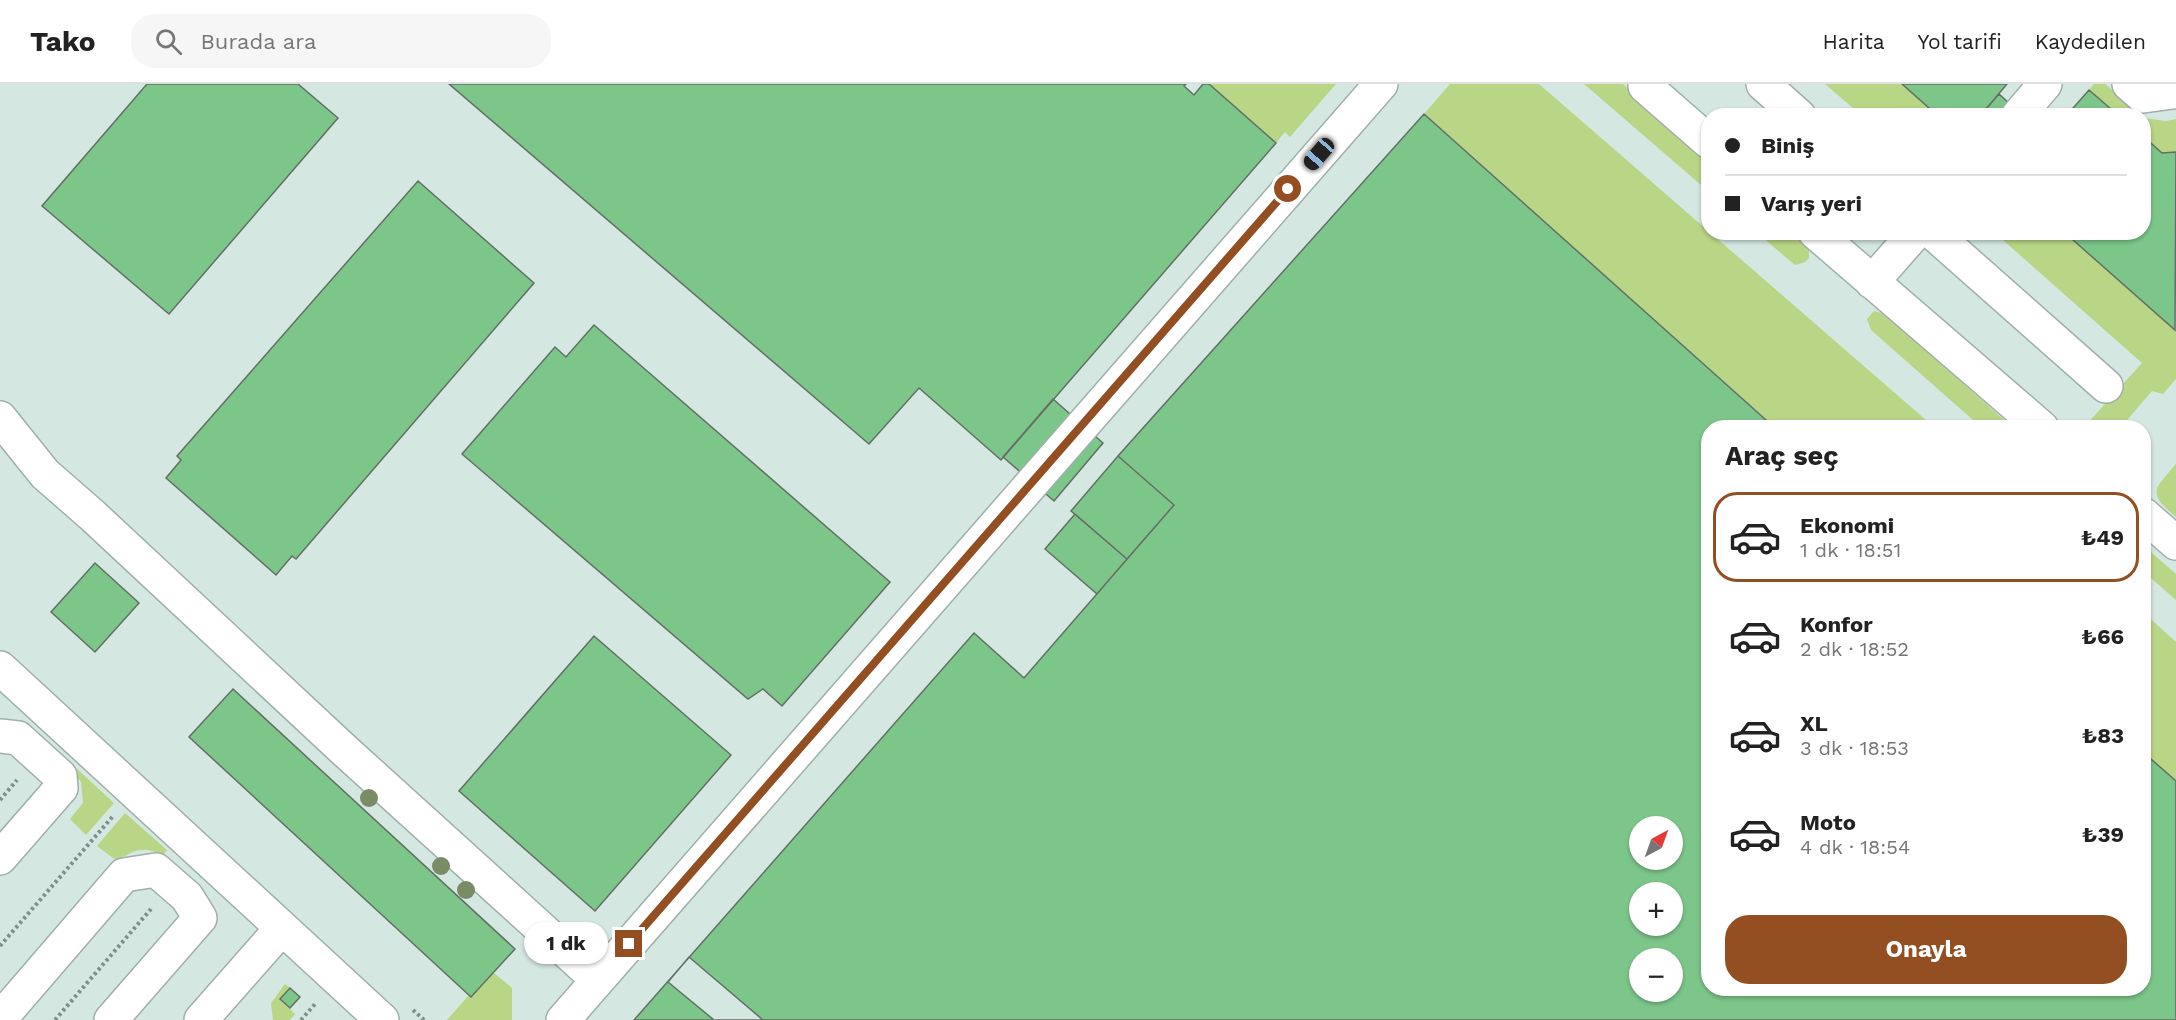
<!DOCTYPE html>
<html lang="tr">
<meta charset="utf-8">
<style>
body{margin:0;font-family:"Work Sans",sans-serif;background:#f6f6f6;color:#222;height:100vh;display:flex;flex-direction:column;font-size:22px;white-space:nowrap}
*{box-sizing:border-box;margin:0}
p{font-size:20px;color:#767676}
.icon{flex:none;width:33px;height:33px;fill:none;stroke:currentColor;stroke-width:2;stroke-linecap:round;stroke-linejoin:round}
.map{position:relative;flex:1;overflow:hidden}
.side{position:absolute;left:1701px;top:336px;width:450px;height:576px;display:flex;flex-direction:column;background:#fff;border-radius:24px;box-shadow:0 2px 4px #0004}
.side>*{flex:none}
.top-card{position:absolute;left:1701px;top:24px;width:450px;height:132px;border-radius:24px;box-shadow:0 2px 4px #0004;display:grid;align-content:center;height:132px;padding:0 24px;background:#fff}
.needle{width:39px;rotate:41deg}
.buttons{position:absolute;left:1629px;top:732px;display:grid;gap:12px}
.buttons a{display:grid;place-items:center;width:54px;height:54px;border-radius:50%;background:#fff;box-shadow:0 2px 4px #0004;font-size:30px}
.end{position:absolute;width:27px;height:27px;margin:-14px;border:8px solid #934f22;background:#fff;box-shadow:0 0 0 3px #fff}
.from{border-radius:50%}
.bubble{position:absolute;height:42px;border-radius:21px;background:#fff;box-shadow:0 2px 4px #0004;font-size:20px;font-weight:700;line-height:42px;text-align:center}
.car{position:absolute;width:18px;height:36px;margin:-18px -9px;border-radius:8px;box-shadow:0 0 4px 2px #0007;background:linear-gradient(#222 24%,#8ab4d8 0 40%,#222 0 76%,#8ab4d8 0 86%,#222 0)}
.top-card b{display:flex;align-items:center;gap:21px;height:57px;font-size:22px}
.top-card b+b{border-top:2px solid #e0e0e0}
.top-card i{width:15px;height:15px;background:#222}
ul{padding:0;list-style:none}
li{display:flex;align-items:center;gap:18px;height:90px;margin:0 12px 9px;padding:0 12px;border:3px solid transparent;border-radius:24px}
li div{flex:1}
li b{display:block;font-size:22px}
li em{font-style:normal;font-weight:700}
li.active{border-color:#934f22}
li>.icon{width:54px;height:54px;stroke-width:1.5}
h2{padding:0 24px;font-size:27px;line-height:72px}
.action{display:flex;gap:12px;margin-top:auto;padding:12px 24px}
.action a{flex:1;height:69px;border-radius:24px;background:#934f22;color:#fff;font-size:24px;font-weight:700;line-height:69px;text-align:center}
header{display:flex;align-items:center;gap:36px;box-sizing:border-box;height:84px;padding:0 30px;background:#fff;border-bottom:2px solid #e0e0e0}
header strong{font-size:28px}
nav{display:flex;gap:33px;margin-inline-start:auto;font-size:21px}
.search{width:420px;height:54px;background:#f6f6f6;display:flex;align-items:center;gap:15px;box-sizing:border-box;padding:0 21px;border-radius:24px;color:#767676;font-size:22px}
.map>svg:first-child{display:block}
</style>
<header>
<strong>Tako</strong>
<div class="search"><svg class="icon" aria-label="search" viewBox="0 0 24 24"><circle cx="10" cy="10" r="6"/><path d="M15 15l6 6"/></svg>Burada ara</div>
<nav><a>Harita</a><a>Yol tarifi</a><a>Kaydedilen</a></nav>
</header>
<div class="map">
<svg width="2176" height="936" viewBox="0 0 2176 936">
<rect width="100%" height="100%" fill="#d4e7e1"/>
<!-- green -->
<path fill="#b9d586" d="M1209 0H1336L1290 53 1285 48 1276 59Z
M1450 0H1539L1934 343H1775L1424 30Z
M1584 0H1623L1708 75V107Z
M1825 0H1902L1938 31H1861Z
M2094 0H2105L2141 31H2119L2089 6Z
M2144 34 2166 37 2176 35V68L2162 69 2144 53Z
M1757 149H1793L1809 163V174L1805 178 1795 181Z
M1995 149H2064L2176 246V295L2163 310 2152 307 2121 343 2085 342 2142 279Z
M1874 227 1885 230 2012 343H1981L1871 246 1867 235Z
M2176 380V433C2147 408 2153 407 2176 380Z
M2144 462 2176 490V516L2144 488Z
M2144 529 2176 558V697L2144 669Z
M75 683 114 719 86 751 70 735 83 719 81 698 72 686Z
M125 729 167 766 163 771C142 762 135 765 117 777L97 762Z
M494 889 512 904V936H447L469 911 471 913Z
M285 900 290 904 280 915 295 930 290 936H273L271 919Z"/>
<!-- building -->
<path fill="#7dc68a" stroke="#636f65" stroke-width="1.5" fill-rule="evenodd" d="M147 0H298L338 34 169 230 42 122Z
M449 0H1186L1184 2 1194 11 1203 0H1209L1276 59 1001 376 919 304 869 360Z
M1902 0H2007L1980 32H1938Z
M2089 6 2119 32H2066Z
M1999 10 2023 32H1980Z
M1424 30 1775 344H1708V904H2144V669L2176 697V936H634L974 549 1024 594 1174 421 1118 372ZM1640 742H1672V776H1640ZM1640 808H1672V842H1640ZM1640 874H1672V908H1640Z
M2144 53 2162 69 2176 68 2175 246 2064 148H2144Z
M418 97 534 199 296 475 292 472 276 491 166 394 181 376 177 372Z
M594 241 890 498 782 622 763 605 748 615 462 370 555 263 566 273Z
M1053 315 1103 359 1054 417 1003 373Z
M1118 372 1174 421 1127 475 1071 427Z
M1075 430 1127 475 1097 510 1045 465Z
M95 479 139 519 95 568 51 528Z
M594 552 731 671 595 827 459 707Z
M233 605 515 865 471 913 189 653Z
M689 873 763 936H714L668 898Z
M290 904 300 913 290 924 280 915Z"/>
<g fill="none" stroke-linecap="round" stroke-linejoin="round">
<!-- minor casing -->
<g stroke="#9eb0aa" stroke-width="36">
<path id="minor" d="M1647 0 1645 2 1708 57
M1763 0 1799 32
M2129 0 2143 12 2173 8 2176 5
M2018 32 2045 0
M1815 148 2042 344
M1932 148 2106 302
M1872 198 1916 148
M0 334 45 390 92 431 343 665 598 896 563 936
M2144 431 2176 459
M0 584 382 936
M0 652 18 654 60 692 61 704 0 774
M598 896 1381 0
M0 935 124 791 156 786 187 813 200 834 111 936
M201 936 282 844"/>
</g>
<!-- path -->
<path stroke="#818f8a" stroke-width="4" stroke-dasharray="3 3" stroke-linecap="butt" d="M0 716 17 696
M0 862 114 731
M413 926 424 936
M55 936 151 825
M301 936 315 920"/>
<!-- minor -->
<use href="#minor" stroke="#fff" stroke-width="33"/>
</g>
<!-- trees -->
<g fill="#7a8c66">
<circle cx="369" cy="714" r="9"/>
<circle cx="441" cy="782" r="9"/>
<circle cx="466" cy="806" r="9"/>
</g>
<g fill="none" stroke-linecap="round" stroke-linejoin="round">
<!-- route -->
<path stroke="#934f22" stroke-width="8" d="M629 860 1288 105"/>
</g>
</svg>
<div class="buttons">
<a><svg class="needle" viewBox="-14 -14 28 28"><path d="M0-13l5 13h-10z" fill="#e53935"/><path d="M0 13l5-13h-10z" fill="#767676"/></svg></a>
<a>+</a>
<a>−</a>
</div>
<i class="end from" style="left:1288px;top:105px"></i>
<i class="end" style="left:629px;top:860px"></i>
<div class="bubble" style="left:524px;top:838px;width:84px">1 dk</div>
<i class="car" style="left:1319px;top:70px;rotate:221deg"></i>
<div class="top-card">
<b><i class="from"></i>Biniş</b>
<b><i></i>Varış yeri</b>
</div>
<section class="side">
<h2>Araç seç</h2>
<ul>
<li class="active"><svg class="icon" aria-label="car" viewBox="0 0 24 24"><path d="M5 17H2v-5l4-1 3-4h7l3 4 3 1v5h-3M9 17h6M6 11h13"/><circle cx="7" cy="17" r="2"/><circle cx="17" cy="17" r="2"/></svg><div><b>Ekonomi</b><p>1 dk · 18:51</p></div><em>₺49</em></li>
<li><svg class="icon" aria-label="car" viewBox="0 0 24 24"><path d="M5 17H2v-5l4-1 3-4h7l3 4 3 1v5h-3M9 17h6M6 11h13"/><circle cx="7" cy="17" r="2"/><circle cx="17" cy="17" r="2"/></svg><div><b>Konfor</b><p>2 dk · 18:52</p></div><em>₺66</em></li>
<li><svg class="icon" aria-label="car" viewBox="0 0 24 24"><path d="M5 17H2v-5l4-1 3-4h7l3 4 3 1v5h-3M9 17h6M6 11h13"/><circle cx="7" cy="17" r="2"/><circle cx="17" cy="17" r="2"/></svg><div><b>XL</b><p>3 dk · 18:53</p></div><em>₺83</em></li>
<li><svg class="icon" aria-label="car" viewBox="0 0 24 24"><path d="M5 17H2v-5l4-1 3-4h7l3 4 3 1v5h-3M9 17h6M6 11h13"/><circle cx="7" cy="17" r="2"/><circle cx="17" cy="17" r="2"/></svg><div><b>Moto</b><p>4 dk · 18:54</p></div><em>₺39</em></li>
</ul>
<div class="action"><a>Onayla</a></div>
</section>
</div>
